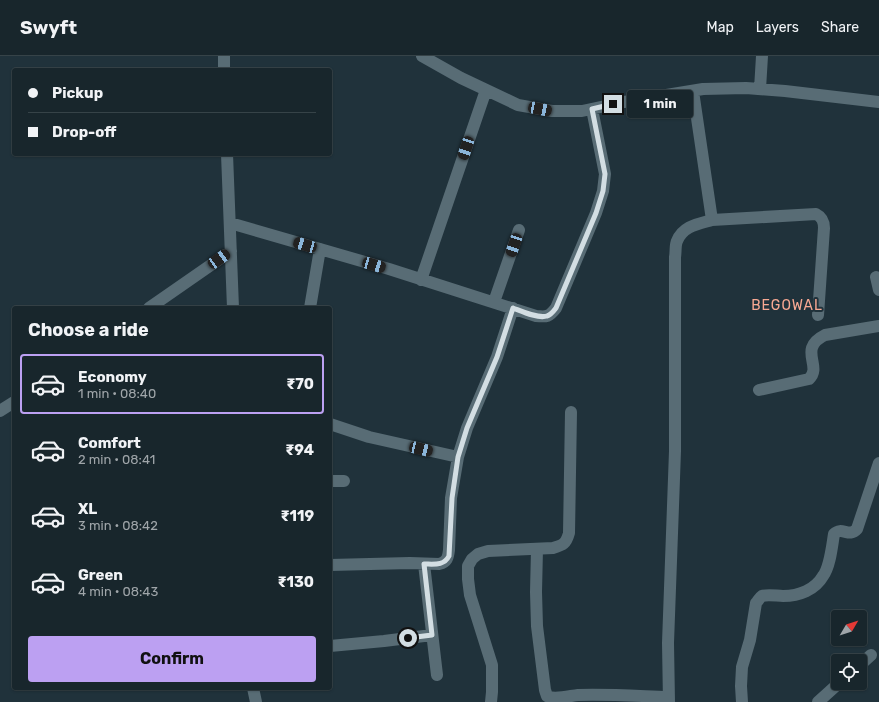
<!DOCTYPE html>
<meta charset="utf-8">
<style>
body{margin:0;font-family:Rubik,sans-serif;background:#253238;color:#f1f3f6;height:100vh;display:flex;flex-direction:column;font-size:15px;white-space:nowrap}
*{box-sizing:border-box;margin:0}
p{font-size:13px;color:#9fa5a9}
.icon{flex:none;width:22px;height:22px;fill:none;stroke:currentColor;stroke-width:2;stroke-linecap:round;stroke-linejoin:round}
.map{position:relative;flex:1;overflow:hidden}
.details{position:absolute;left:12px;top:250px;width:320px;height:384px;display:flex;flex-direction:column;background:#18262c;border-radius:4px;box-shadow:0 1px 3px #0004,0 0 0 1px #364348}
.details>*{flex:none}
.guide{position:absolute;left:12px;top:12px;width:320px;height:88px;border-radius:4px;box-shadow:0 1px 3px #0004,0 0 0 1px #364348;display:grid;align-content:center;height:88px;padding:0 16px;background:#18262c}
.needle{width:26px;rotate:51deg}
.tools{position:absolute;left:831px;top:554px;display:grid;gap:8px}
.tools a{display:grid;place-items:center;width:36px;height:36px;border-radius:4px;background:#18262c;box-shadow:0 1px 3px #0004,0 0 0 1px #364348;font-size:20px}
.end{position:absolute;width:18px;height:18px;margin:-9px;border:5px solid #d3dee3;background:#111;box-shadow:0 0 0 2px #111}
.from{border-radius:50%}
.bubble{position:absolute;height:28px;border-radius:4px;background:#18262c;box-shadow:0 1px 3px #0004,0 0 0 1px #364348;font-size:13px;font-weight:700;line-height:28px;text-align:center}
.car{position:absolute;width:12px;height:24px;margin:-12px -6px;border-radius:5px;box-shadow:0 0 3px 1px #0007;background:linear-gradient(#222 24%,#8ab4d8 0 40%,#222 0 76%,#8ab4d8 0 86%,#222 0)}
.guide b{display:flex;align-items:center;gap:14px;height:38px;font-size:15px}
.guide b+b{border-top:1px solid #364348}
.guide i{width:10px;height:10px;background:#f1f3f6}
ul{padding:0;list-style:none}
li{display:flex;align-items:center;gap:12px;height:60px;margin:0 8px 6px;padding:0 8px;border:2px solid transparent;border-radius:4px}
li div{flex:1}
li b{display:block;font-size:15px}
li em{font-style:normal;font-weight:700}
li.on{border-color:#bca0f2}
li>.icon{width:36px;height:36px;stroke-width:1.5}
h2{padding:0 16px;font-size:18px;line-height:48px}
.cta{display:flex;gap:8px;margin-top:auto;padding:8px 16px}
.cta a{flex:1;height:46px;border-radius:4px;background:#bca0f2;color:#111;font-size:16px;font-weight:700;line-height:46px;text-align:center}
header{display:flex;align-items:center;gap:24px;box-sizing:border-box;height:56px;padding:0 20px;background:#18262c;border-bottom:1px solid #364348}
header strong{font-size:19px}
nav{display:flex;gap:22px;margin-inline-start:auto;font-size:14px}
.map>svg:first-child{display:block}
</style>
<header>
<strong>Swyft</strong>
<nav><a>Map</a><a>Layers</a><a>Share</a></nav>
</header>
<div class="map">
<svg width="879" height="646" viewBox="0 0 879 646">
<rect width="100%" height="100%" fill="#20323b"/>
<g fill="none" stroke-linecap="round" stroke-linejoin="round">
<!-- street -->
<path stroke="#586c75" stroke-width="12" d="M224 0V14
M422 0 461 22 518 49 552 55H582L624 46 703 33 746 32 785 35 879 46
M760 33 762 0
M227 98 233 252
M712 164 816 158C822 161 824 165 824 172L818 259
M230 167 389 213 536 260C547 261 549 261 556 252L596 157 603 135 605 118 592 53
M876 221 879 234
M421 224 486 34
M494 246 519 174
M149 252 231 195
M310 252 320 193
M759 334 809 323C823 310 797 293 825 279L879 270
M0 355 14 346
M330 368 369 381 458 401
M330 425H344
M537 493 536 536 537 570 545 634 547 640C554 644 569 640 578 639 608 638 638 640 668 641
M424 508 437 619
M330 509 410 507 439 508C447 506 448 502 449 494L451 442 458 401 467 372 497 301 513 252
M330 590 384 585 432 579
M860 609 871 599
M253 632 256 646
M491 646 492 636V609L470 539 468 523V510L472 503 478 498 488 495 553 492C563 489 566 488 569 477L571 356
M669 646 668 587 675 395V201C676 196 675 189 677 185 683 170 698 168 712 164L693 35
M742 646 741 630 742 611 750 584 756 547C758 545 759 542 762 540 768 538 777 540 783 540 799 540 815 534 823 520 830 511 832 490 834 478 842 470 849 482 857 473L879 407
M818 646 839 627"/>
</g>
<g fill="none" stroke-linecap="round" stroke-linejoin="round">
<!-- route -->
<path stroke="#d3dee3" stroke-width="5" d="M408 582 432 579 424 508C434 508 444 510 449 500L452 442 458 401 467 372 497 301 513 252C521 255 538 263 547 260 551 259 553 256 556 252L596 157 603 135 605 118 592 53 613 48"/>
</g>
<g text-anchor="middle" stroke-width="4" stroke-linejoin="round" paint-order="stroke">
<!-- quarter labels -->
<g font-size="14" letter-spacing="1" fill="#f9a993" stroke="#20323b">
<text x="787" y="254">BEGOWAL</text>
</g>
</g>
</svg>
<div class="tools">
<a><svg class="needle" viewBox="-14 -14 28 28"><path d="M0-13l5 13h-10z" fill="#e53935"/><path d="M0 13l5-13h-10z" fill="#9fa5a9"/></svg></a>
<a><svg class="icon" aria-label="locate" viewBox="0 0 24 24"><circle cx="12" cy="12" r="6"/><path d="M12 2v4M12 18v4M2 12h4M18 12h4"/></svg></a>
</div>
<i class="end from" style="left:408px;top:582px"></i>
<i class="end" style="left:613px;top:48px"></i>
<div class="bubble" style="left:627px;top:34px;width:66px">1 min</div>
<i class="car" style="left:540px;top:53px;rotate:101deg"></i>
<i class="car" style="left:466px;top:92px;rotate:198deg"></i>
<i class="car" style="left:305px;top:189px;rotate:286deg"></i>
<i class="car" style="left:514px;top:189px;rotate:199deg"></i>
<i class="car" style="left:219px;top:203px;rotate:55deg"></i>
<i class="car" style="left:374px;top:209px;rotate:106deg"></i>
<i class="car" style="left:421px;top:393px;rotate:103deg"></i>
<div class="guide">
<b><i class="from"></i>Pickup</b>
<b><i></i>Drop-off</b>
</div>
<section class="details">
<h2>Choose a ride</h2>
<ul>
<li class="on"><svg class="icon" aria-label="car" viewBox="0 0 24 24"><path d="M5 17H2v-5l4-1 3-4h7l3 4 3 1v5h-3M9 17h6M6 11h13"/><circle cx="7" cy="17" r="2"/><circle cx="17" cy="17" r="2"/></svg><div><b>Economy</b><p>1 min · 08:40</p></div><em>₹70</em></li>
<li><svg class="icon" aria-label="car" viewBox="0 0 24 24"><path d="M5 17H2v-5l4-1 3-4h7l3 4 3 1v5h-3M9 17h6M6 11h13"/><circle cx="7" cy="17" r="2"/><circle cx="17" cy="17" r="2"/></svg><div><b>Comfort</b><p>2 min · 08:41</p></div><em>₹94</em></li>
<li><svg class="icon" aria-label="car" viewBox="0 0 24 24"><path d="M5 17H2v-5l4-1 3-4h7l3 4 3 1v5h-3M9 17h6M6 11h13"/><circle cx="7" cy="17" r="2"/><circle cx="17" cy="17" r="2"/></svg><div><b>XL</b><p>3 min · 08:42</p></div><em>₹119</em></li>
<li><svg class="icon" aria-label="car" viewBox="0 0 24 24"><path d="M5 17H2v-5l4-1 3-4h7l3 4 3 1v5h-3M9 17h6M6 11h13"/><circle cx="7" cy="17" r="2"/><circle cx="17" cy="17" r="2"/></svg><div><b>Green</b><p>4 min · 08:43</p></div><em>₹130</em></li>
</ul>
<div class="cta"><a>Confirm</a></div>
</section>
</div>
